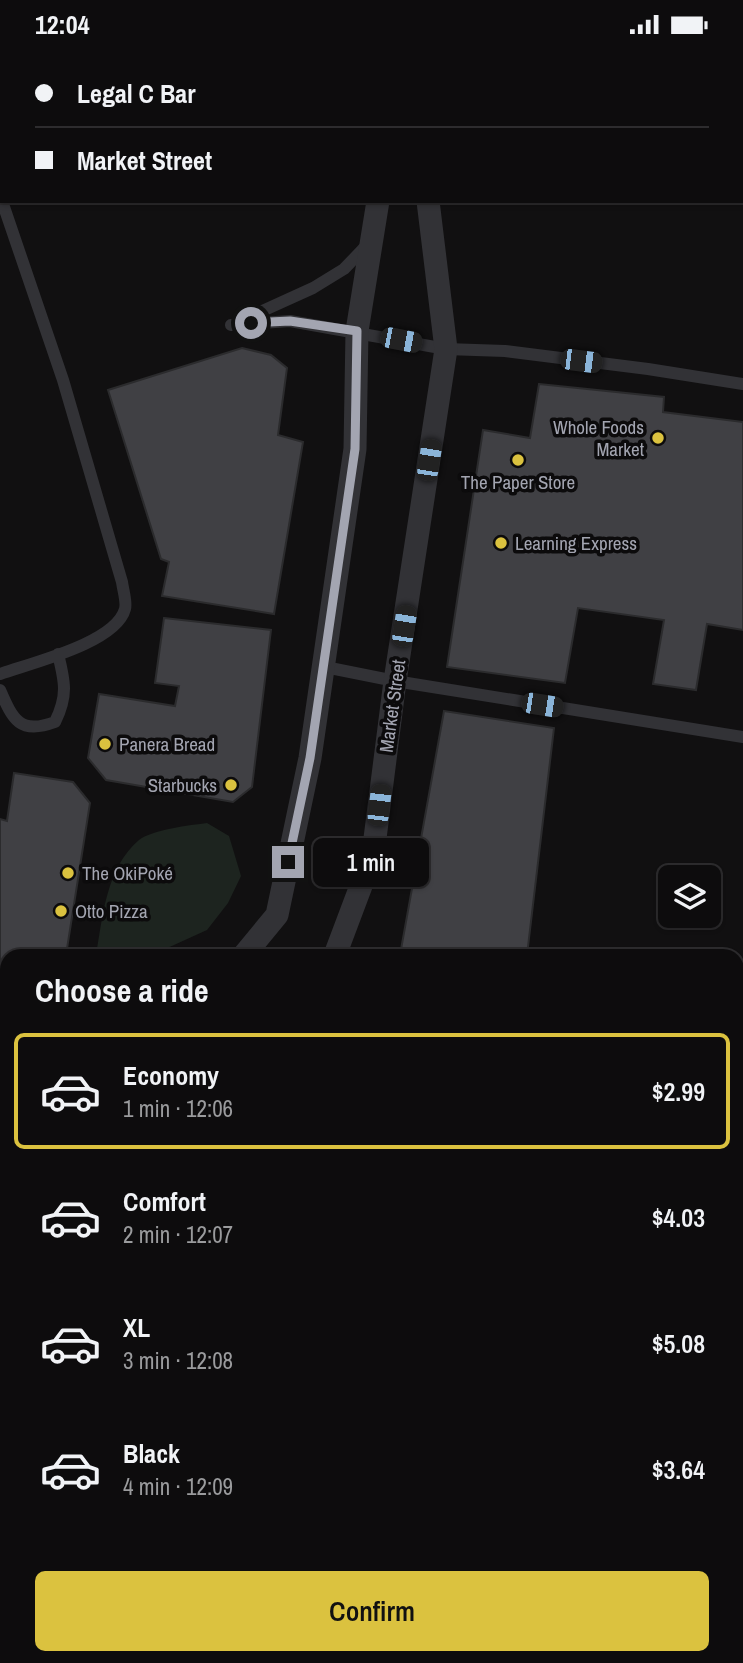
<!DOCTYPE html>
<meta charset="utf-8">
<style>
body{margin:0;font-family:"Archivo Narrow",sans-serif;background:#1b1a1b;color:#f1f3f6;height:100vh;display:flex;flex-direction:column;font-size:26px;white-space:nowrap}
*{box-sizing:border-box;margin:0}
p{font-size:23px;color:#9a9b9d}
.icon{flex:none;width:38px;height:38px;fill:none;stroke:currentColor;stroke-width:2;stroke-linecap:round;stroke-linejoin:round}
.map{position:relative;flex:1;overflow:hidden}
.panel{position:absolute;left:0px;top:900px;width:744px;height:716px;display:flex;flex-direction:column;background:#0d0c0d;border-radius:21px 21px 0 0;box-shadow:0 2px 5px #0004,0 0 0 2px #2d2c2e}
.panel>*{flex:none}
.top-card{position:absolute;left:0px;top:0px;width:744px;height:154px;box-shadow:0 2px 5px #0004,0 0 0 2px #2d2c2e;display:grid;align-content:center;height:154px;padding:0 35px;background:#0d0c0d}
.buttons{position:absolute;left:658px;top:816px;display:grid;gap:14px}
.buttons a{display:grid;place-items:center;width:63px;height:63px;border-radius:10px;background:#0d0c0d;box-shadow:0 2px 5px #0004,0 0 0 2px #2d2c2e;font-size:35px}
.end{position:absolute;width:32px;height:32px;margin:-16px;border:9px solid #a3a5b1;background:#111;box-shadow:0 0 0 4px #111}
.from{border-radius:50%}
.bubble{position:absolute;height:49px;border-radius:10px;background:#0d0c0d;box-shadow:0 2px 5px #0004,0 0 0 2px #2d2c2e;font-size:23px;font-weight:600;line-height:49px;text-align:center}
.car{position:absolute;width:21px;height:42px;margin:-21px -10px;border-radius:9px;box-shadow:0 0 5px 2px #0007;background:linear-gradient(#222 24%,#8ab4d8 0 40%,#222 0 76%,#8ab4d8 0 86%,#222 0)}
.top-card b{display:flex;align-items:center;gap:24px;height:66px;font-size:26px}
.top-card b+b{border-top:2px solid #2d2c2e}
.top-card i{width:18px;height:18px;background:#f1f3f6}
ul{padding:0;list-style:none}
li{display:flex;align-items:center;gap:21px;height:116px;margin:0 14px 10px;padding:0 21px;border:4px solid transparent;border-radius:10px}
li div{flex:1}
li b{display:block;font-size:26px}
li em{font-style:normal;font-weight:600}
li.current{border-color:#dbc23f}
li>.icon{width:63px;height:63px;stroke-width:1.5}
h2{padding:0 35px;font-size:32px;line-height:84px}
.cta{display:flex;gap:14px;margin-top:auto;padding:14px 35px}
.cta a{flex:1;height:80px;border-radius:10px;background:#dbc23f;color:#111;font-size:28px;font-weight:600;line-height:80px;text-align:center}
.status{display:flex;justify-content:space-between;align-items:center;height:49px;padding:0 35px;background:#0d0c0d;direction:ltr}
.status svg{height:19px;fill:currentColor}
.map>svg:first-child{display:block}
</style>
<div class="status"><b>12:04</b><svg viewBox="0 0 49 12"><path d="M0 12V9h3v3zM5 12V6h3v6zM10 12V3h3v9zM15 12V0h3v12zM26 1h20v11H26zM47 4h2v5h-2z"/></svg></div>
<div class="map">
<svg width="743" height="1614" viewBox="0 0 743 1614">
<rect width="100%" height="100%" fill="#111011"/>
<!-- green -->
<path fill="#1d241f" d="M207 774 229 787 241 827 228 854 207 881 152 906H96C103 867 106 819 139 791 151 781 191 776 207 774Z"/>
<!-- water -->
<path fill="#2d333a" d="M564 1608H603L601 1614H561Z"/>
<!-- building -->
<path fill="#404044" stroke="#2b2b2d" stroke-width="2" d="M242 299 271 306 287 319 278 386 303 393 274 565 162 547 169 513 161 510 108 341Z
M539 335 664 348 663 363 743 373V581L707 575 696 641 653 635 664 571 578 559 565 634 447 618 483 381 530 389Z
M164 569 271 581 252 738 233 753 106 731 88 709 99 645 175 657 179 637 155 634Z
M444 662 554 679 527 906H400Z
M14 724 73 733 90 754 66 906H7V946L0 948V770L7 772Z
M7 1133V1320L0 1322V1135Z
M18 1608H383L388 1614H23Z"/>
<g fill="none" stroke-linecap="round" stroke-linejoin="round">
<!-- service -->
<path stroke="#323236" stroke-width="12" d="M724 0V2
M238 273 313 239 344 220 368 195
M231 276 290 272 446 300 505 302 648 320 743 335
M325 618 395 632 743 688
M0 625C31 614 116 594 125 560 127 553 123 541 122 533L63 331 2 152
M0 641C13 671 20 686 55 673 68 647 65 633 58 605
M0 1380 7 1387"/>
<!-- minor -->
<path stroke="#323236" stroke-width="23" d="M458 0 460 2
M367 2 369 0
M617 2 620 0
M0 79 2 78
M244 906 277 866 310 709 355 400 357 282 378 152
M335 906 373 805 395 632 446 300 428 152
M0 1003 7 1002
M0 1084 7 1081
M737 1237 743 1230
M0 1433 7 1424
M505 1614 508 1608"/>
</g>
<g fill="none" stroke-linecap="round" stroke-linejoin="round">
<!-- route -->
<path stroke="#a3a5b1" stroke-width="9" d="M251 274 290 272 357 282 355 400 310 709 288 813"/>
</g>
<!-- markers -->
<g fill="#dbc23f" stroke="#0c0b0c" stroke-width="2.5">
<circle cx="658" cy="389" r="7"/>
<circle cx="518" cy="411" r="7"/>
<circle cx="501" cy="494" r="7"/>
<circle cx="105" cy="695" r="7"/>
<circle cx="231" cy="736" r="7"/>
<circle cx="68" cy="824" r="7"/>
<circle cx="61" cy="862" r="7"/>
</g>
<g text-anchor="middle" stroke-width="7" stroke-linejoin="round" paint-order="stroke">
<!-- poi labels -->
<g font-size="19" fill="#a3a5b1" stroke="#0c0b0c" text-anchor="start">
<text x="644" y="385" text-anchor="end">Whole Foods<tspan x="644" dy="22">Market</tspan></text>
<text x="518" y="440" text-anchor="middle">The Paper Store</text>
<text x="515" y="501">Learning Express</text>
<text x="119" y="702">Panera Bread</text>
<text x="217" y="743" text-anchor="end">Starbucks</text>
<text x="82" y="831">The OkiPoké</text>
<text x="75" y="869">Otto Pizza</text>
</g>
<!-- street labels -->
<g font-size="19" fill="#a3a5b1" stroke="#0c0b0c">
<text transform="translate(392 657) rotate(-82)" y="7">Market Street</text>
</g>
</g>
</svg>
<div class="buttons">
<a><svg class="icon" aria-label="layers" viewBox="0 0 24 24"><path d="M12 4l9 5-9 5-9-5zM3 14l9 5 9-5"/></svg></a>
</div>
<i class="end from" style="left:251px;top:274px"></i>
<i class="end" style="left:288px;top:813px"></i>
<div class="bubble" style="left:313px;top:789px;width:116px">1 min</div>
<i class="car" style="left:401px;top:291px;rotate:101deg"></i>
<i class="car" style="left:581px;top:312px;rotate:97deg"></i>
<i class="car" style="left:429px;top:411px;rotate:9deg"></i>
<i class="car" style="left:404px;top:577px;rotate:9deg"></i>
<i class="car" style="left:542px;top:656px;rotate:99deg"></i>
<i class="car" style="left:379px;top:756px;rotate:7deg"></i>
<div class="top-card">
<b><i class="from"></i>Legal C Bar</b>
<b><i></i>Market Street</b>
</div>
<section class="panel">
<h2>Choose a ride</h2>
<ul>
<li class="current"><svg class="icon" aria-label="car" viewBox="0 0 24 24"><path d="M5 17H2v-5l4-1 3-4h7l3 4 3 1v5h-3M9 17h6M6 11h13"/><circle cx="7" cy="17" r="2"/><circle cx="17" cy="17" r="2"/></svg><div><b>Economy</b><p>1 min · 12:06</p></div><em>$2.99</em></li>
<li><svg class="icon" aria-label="car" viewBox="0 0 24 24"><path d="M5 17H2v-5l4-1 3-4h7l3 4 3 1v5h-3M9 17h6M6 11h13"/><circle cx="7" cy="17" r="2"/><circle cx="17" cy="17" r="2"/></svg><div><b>Comfort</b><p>2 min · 12:07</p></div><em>$4.03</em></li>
<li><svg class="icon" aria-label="car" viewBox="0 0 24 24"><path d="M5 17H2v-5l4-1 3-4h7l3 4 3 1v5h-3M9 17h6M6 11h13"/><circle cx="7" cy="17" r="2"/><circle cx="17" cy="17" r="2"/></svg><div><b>XL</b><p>3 min · 12:08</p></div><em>$5.08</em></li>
<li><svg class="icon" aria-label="car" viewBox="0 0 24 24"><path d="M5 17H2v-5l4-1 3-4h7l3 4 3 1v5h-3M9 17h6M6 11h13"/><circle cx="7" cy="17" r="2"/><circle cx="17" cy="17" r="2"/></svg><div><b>Black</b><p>4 min · 12:09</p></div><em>$3.64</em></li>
</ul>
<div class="cta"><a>Confirm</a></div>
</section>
</div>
